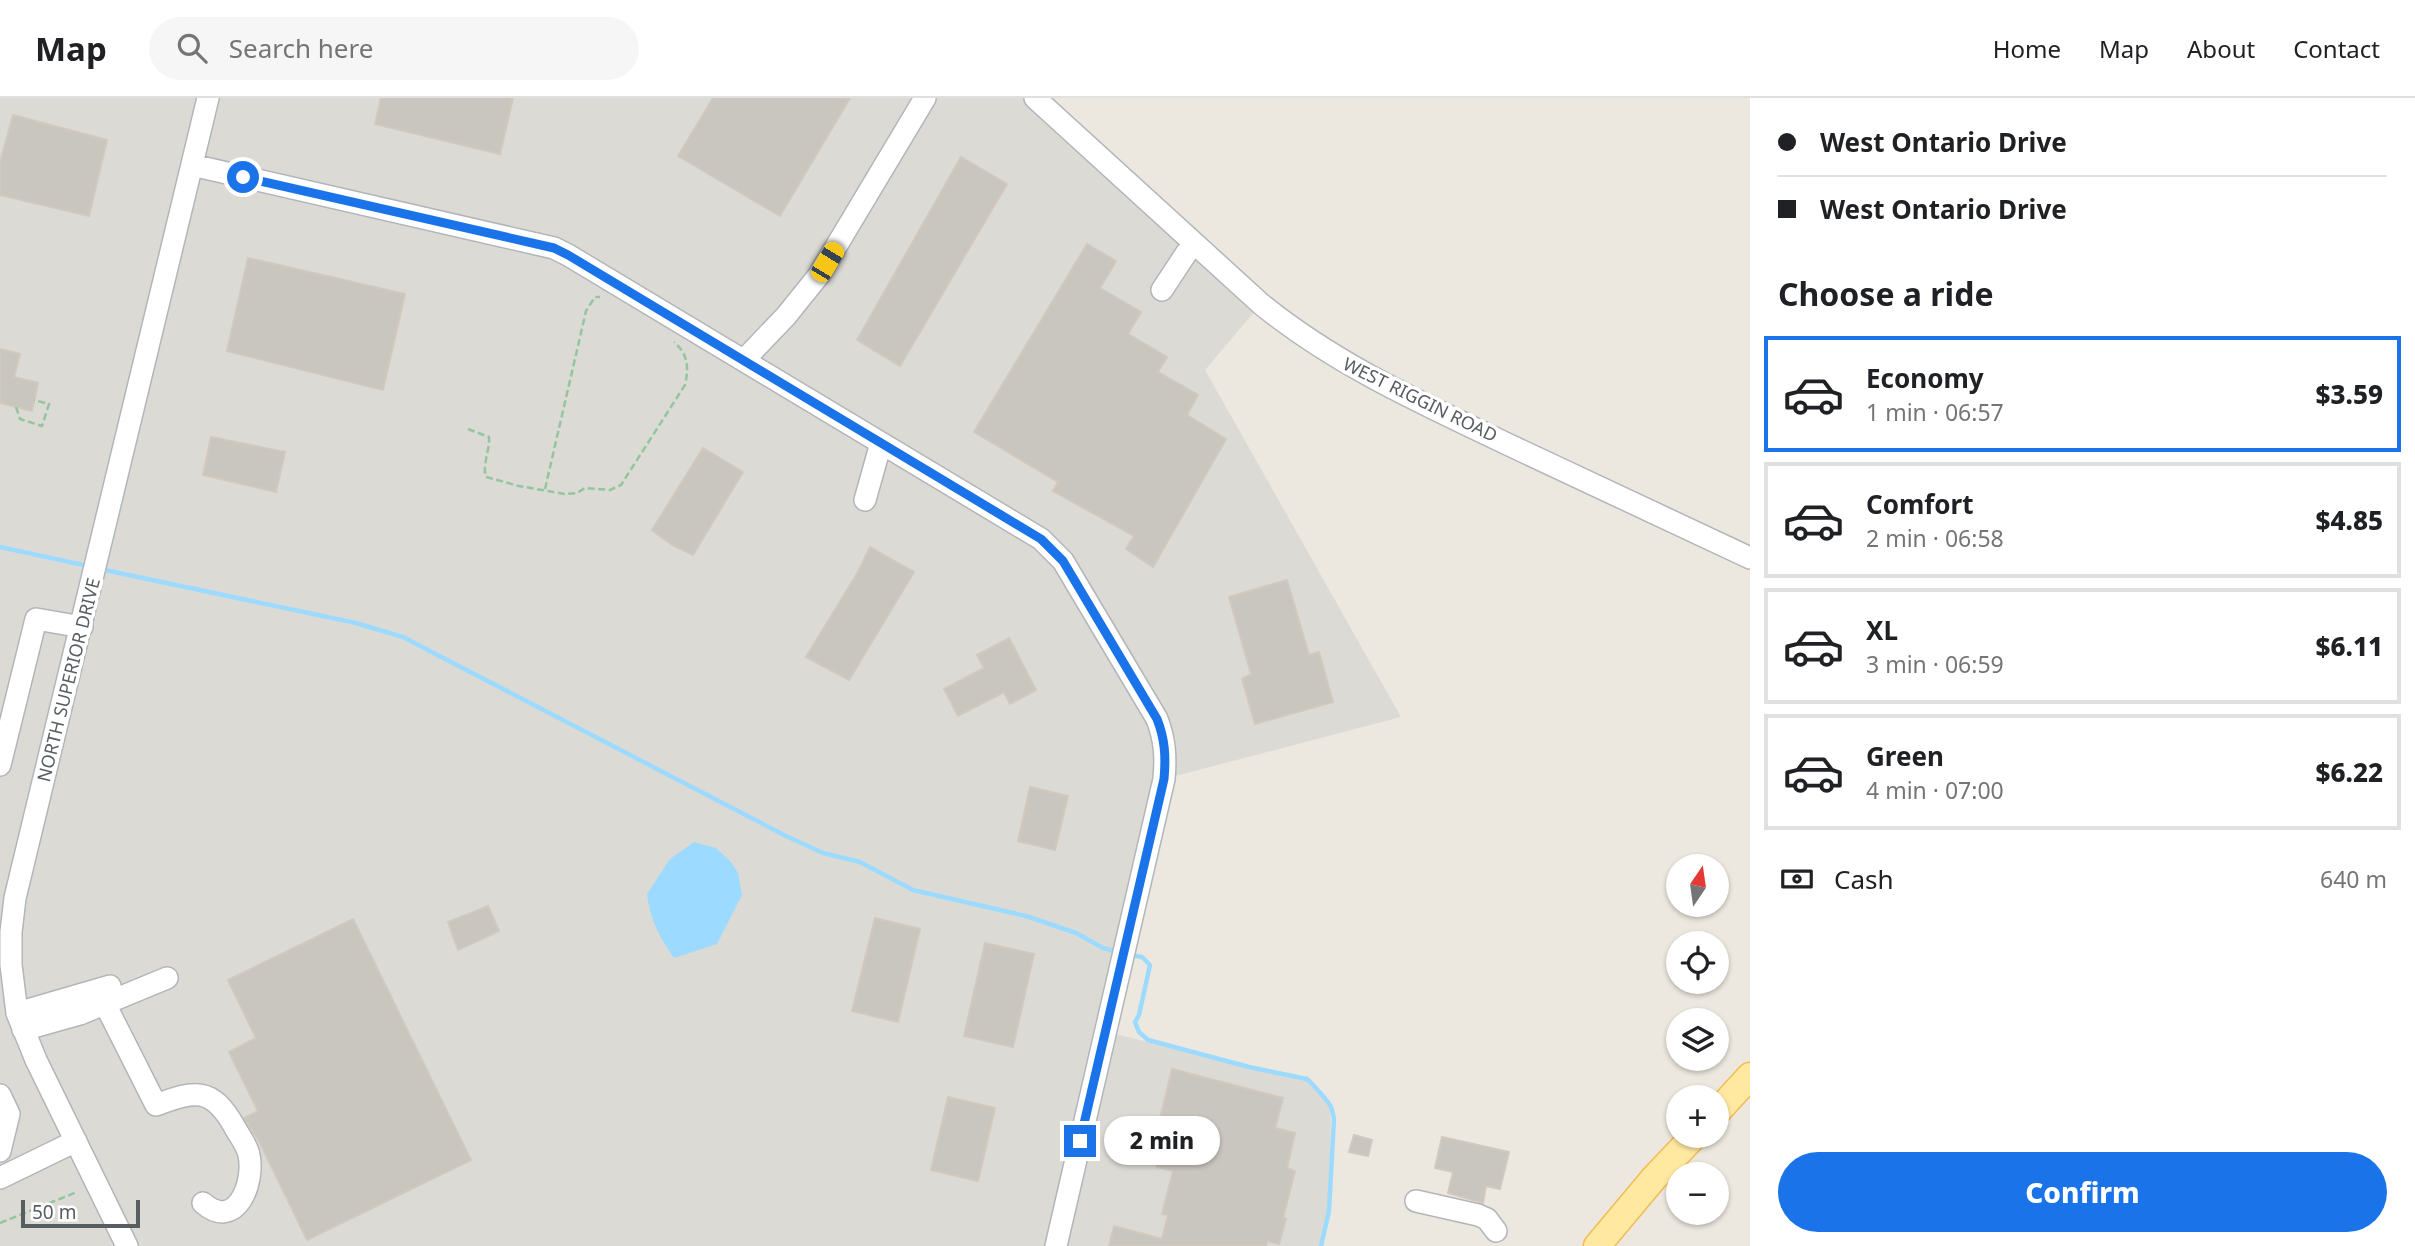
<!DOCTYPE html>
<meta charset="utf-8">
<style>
body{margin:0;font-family:"Noto Sans",sans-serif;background:#f6f6f6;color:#202124;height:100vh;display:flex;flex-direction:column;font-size:26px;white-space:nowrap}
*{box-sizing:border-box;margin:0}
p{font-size:23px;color:#757577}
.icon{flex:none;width:38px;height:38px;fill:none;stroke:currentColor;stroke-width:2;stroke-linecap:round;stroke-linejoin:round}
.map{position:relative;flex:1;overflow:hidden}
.details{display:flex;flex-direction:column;background:#fff;width:665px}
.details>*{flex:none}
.top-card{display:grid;align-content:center;height:154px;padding:0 28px;background:#fff}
.needle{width:46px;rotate:13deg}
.fabs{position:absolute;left:1666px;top:756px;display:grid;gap:14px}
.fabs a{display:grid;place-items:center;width:63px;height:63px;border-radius:50%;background:#fff;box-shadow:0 2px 5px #0004;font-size:35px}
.scale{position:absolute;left:21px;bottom:18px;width:119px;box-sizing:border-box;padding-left:7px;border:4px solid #585d61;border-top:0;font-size:19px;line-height:24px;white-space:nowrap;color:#585d61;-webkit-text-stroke:5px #fff;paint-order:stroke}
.end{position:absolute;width:32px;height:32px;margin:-16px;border:9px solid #1a73e8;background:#fff;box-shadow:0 0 0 4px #fff}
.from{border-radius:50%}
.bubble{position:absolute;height:49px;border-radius:24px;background:#fff;box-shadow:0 2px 5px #0004;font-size:23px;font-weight:800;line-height:49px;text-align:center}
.car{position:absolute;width:21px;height:42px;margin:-21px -10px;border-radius:9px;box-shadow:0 0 5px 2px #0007;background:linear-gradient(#f5c518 24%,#345 0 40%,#f5c518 0 76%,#345 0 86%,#f5c518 0)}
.top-card b{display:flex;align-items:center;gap:24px;height:66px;font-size:26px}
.top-card b+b{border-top:2px solid #e0e0e0}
.top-card i{width:18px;height:18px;background:#202124}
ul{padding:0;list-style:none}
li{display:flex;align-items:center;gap:21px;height:116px;margin:0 14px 10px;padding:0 14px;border:4px solid #e0e0e0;border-radius:0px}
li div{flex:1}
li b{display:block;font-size:26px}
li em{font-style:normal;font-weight:800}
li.active{border-color:#1a73e8}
li>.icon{width:63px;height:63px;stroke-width:1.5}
h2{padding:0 28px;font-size:32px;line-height:84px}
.pay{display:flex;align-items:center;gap:18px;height:77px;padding:0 28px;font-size:26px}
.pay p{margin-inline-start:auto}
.button{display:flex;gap:14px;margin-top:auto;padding:14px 28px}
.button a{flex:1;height:80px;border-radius:42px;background:#1a73e8;color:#fff;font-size:28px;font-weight:800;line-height:80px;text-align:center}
header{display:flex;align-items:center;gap:42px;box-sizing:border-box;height:98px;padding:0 35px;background:#fff;border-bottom:2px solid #e0e0e0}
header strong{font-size:33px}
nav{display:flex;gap:38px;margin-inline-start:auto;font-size:24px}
.search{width:490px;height:63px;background:#f6f6f6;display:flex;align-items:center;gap:18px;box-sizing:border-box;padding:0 24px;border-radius:38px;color:#757577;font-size:26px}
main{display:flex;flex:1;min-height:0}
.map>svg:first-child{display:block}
</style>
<header>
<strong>Map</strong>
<div class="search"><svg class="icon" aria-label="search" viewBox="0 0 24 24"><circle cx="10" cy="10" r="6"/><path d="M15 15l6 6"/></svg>Search here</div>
<nav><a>Home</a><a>Map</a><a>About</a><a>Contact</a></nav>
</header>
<main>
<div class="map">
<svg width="1750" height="1148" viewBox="0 0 1750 1148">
<rect width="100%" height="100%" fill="#ece8df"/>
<!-- industrial -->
<path fill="#dcdad4" d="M0 0H1035L1261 206 1205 272 1401 619 1164 681 1107 934 1249 969 1307 981 1331 1008 1329 1113 1321 1148H0Z"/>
<!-- water -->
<path fill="#9cdbff" d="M694 744 716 750 731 764 738 775 742 797 717 846 674 860C659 839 650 821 647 796L670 761Z"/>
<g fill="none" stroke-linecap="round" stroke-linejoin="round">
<!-- stream -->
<path stroke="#9cdbff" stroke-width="4.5" d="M0 449 88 468
M100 471 356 525 403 539 786 738 823 755 860 764 913 792 1026 818 1076 835 1103 850 1119 854
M1131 857 1142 859 1150 867 1139 917 1135 924 1139 934 1148 942 1249 969 1307 981C1311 984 1329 1004 1331 1009 1333 1013 1333 1017 1334 1021L1329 1113 1321 1148"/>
</g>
<!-- building -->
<path fill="#c9c5bf" stroke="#d1c9be" stroke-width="2" d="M381 0H513L500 56 375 26Z
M713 0H850L780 118 678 58Z
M13 17 107 42 89 118 0 97V65Z
M961 59 1007 86 900 268 857 242Z
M1087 146 1116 163 1100 190 1141 214 1128 236 1167 259 1158 274 1198 297 1187 317 1226 341 1153 469 1126 451 1134 438 1053 393 1058 384 974 334Z
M248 160 405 196 383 292 227 253Z
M0 251 20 256 14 279 38 285 32 313 0 305Z
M211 339 285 354 276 394 203 377Z
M703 350 743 374 693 457 672 447 652 432Z
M870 449 914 474 849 582 806 559 858 474Z
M1287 482 1309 557 1319 554 1333 604 1255 626 1242 581 1251 576 1229 499Z
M1009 540 1036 592 1010 606 1004 594 958 618 944 591 984 570 977 557Z
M1030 689 1068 698 1055 752 1018 743Z
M488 808 499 833 458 852 448 824Z
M875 820 920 831 898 924 852 913Z
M353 821 471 1062 307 1142 259 1043 244 1020 258 1013 229 954 256 940 228 882Z
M985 845 1034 856 1013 949 964 938Z
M1172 971 1283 1000 1275 1030 1295 1035 1287 1070 1295 1073 1283 1120 1286 1121 1279 1146 1267 1143 1266 1148H1109L1114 1128 1162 1141 1168 1117 1162 1116 1173 1073 1157 1069 1168 1027 1159 1025Z
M948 999 995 1010 978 1083 931 1072Z
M1354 1037 1372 1042 1368 1058 1349 1054Z
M1442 1039 1509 1054 1500 1091 1486 1088 1483 1105 1448 1095 1453 1074 1435 1070Z"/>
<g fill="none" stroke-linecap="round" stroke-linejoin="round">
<!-- minor casing -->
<g stroke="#b2b6bb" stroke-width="24">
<path id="minor" d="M1035 0 1261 206C1335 266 1419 304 1505 345 1586 383 1668 421 1750 460
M192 67 554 150 568 157 1041 441 1063 463 1157 621C1165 642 1166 659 1164 681L1056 1148
M1162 192 1193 145
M744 262 786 218 819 177 925 0
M865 402 881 345
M0 667 36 521 82 529
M98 892 156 1007C195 992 212 989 234 1028 239 1037 247 1047 249 1057 255 1085 236 1134 203 1105
M17 915 110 888
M23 932 80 916 167 880
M0 997 9 1016 0 1053
M0 1080 76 1043
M1416 1103 1478 1117 1487 1121 1496 1133
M127 1148 36 962 17 915 11 867V834L15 800 208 0"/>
</g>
<!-- major casing -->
<g stroke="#f4bb51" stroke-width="29">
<path id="major" d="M1717 1014 1750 978
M1597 1148 1654 1080 1694 1038"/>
</g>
<!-- path -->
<path stroke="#93c69e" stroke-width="2.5" stroke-dasharray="7 3.5" stroke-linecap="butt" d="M16 309 20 321 42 328 49 306 34 302
M468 331 489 339C490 353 482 366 486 379L519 388 565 396 577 395 585 390 610 392 621 387 685 287C689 269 688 256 674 244
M545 391 586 213 595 199H600
M0 1125 77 1094"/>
<!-- minor -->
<use href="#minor" stroke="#fff" stroke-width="21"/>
<!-- major -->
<use href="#major" stroke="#ffe9a1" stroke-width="26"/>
</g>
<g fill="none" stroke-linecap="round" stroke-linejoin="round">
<!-- route -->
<path stroke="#1a73e8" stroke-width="9" d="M243 79 554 150 568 157 1041 441 1063 463 1157 621C1165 641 1166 659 1164 681L1080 1043"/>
</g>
<g text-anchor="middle" stroke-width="7" stroke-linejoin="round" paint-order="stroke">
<!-- street labels -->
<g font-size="18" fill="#585d61" stroke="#fff">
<text transform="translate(1420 302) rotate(26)" y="6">WEST RIGGIN ROAD</text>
<text transform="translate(69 582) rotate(-76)" y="6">NORTH SUPERIOR DRIVE</text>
</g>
</g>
</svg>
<div class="fabs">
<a><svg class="needle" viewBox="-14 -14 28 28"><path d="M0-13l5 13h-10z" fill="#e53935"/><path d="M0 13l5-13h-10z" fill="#757577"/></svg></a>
<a><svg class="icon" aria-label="locate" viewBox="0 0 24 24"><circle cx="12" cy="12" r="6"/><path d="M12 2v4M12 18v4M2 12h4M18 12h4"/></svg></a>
<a><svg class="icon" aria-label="layers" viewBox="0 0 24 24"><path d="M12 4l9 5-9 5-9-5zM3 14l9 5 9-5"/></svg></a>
<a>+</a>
<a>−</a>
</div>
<div class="scale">50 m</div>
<i class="end from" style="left:243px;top:79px"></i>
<i class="end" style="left:1080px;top:1043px"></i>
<div class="bubble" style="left:1104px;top:1018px;width:116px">2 min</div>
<i class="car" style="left:827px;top:164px;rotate:31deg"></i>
</div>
<section class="details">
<div class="top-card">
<b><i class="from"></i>West Ontario Drive</b>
<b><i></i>West Ontario Drive</b>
</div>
<h2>Choose a ride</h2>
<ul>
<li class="active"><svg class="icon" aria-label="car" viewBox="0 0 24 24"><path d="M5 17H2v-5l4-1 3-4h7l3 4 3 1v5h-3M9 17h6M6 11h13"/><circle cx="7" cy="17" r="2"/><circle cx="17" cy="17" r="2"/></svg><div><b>Economy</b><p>1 min · 06:57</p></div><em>$3.59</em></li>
<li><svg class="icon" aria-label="car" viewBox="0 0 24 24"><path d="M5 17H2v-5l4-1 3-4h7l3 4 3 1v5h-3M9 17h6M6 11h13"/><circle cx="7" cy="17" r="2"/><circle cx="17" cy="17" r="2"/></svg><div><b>Comfort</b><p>2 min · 06:58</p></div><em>$4.85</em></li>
<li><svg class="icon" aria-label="car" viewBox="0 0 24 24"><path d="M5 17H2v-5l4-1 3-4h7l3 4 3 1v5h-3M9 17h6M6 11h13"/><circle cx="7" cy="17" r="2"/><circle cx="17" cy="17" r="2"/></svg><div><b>XL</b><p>3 min · 06:59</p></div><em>$6.11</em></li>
<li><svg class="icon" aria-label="car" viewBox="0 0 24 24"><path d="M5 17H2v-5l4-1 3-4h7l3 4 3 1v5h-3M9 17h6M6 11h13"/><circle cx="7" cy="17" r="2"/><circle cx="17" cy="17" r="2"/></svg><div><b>Green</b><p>4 min · 07:00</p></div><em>$6.22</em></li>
</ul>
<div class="pay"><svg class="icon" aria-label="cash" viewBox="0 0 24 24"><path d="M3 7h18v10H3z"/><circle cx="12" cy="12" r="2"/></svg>Cash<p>640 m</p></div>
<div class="button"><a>Confirm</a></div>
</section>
</main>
